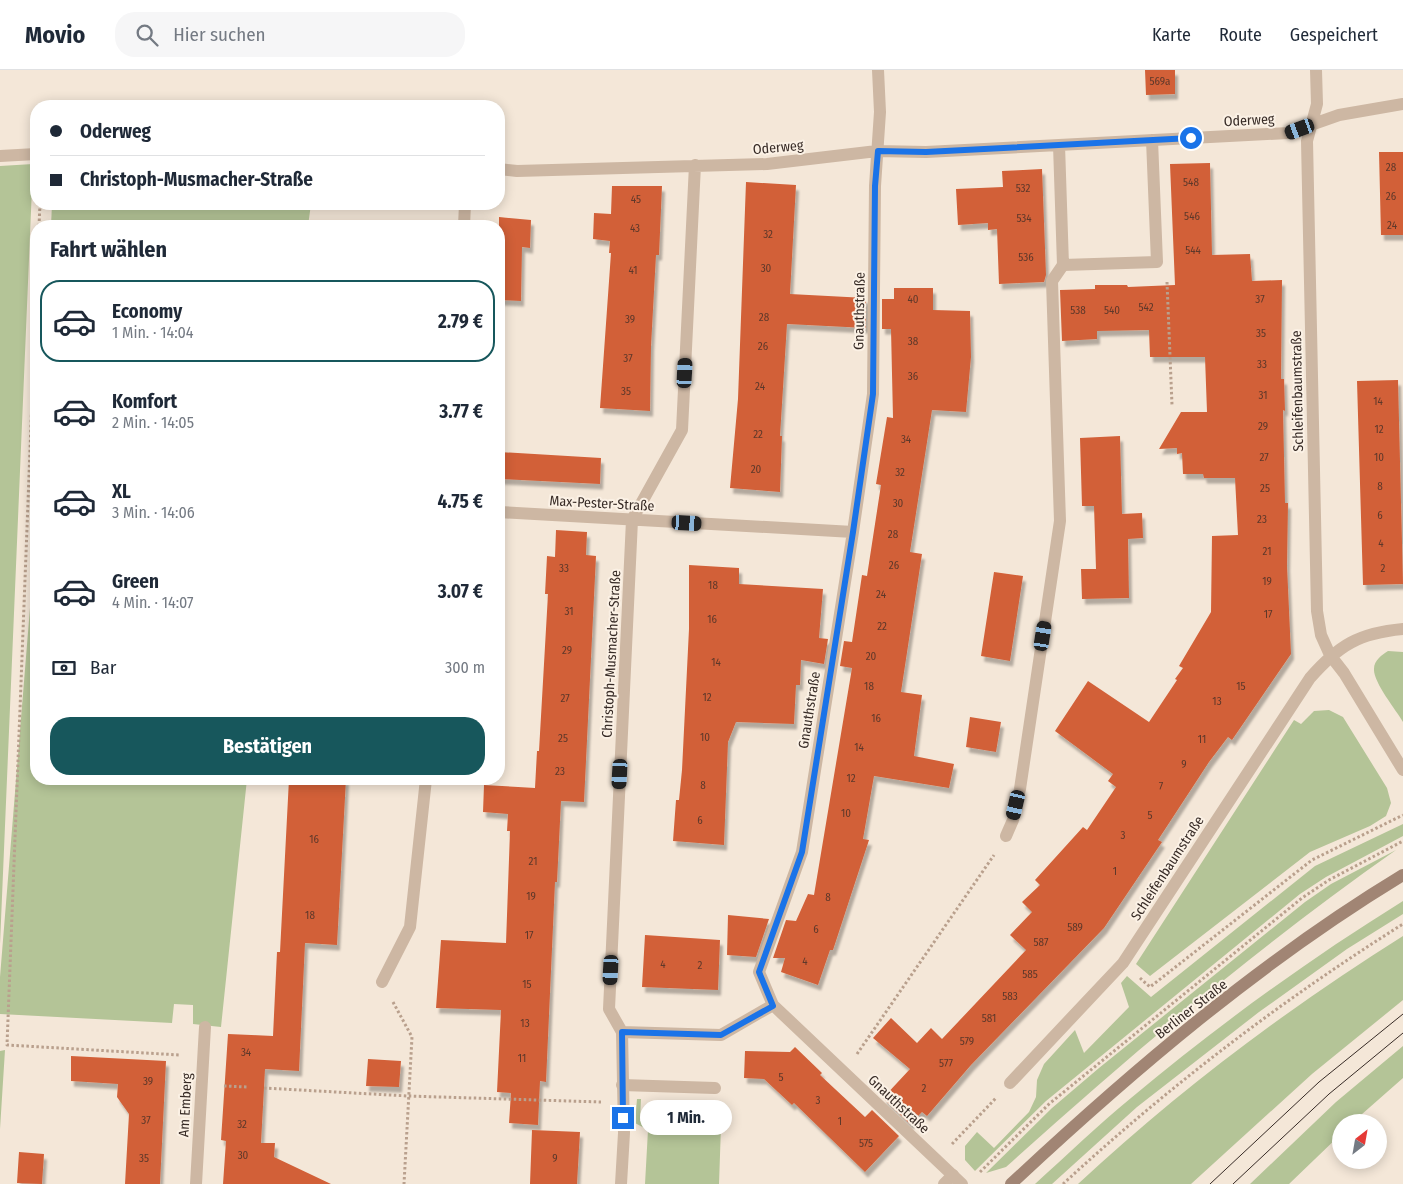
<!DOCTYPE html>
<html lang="de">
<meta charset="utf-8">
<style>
body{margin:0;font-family:"Fira Sans Condensed",sans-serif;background:#f6f6f7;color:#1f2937;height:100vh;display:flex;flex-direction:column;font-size:19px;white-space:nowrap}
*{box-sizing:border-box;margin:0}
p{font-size:16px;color:#747a83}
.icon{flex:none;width:28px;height:28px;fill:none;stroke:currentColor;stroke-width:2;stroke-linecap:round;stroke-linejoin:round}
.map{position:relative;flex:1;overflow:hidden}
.drawer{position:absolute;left:30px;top:150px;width:475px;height:565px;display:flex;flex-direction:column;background:#fff;border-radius:20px;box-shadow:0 2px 12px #0003}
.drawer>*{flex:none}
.top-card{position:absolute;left:30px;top:30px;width:475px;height:110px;border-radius:20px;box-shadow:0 2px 12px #0003;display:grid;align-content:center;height:110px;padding:0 20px;background:#fff}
.needle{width:32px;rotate:31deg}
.fabs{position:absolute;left:1332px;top:1044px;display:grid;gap:10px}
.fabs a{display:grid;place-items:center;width:55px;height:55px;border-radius:50%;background:#fff;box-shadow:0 2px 12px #0003;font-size:25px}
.end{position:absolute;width:22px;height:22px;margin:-11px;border:6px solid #1a73e8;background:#fff;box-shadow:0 0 0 2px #fff}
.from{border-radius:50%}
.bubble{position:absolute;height:35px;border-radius:18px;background:#fff;box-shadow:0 2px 12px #0003;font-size:16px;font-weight:700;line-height:35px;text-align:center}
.car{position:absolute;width:15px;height:30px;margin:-15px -8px;border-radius:6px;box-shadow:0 0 4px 1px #0007;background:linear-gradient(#222 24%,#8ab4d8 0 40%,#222 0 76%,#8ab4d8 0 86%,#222 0)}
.top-card b{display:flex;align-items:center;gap:18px;height:48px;font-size:19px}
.top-card b+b{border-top:1px solid #e0e1e3}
.top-card i{width:12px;height:12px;background:#1f2937}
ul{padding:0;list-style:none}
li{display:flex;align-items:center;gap:15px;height:82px;margin:0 10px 8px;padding:0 10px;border:2px solid transparent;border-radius:20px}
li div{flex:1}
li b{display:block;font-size:19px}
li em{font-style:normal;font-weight:700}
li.current{border-color:#17575c}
li>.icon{width:45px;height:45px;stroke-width:1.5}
h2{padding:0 20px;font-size:22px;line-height:60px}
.pay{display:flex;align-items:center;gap:12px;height:55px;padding:0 20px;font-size:19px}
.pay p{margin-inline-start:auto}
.button{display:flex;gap:10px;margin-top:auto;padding:10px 20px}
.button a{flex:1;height:58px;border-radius:20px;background:#17575c;color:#fff;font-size:20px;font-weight:700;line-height:58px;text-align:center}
header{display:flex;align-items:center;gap:30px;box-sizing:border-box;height:70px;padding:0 25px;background:#fff;border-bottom:1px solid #e0e1e3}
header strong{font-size:24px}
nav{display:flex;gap:28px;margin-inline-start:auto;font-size:18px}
.search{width:350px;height:45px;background:#f6f6f7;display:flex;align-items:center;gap:12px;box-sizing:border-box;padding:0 18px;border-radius:20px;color:#747a83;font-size:19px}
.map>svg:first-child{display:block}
</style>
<header>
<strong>Movio</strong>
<div class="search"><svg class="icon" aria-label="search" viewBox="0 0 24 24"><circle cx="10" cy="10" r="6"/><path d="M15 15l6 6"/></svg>Hier suchen</div>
<nav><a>Karte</a><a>Route</a><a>Gespeichert</a></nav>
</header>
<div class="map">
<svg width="1403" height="1114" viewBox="0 0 1403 1114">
<defs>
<filter id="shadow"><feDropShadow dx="3" dy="5.5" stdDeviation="1" flood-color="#0004"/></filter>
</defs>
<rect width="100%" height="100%" fill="#f4e7d8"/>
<!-- green -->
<path fill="#b4c497" d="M33 94 0 874V96Z
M52 134H311L308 156H51Z
M36 464V709H247L221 957 193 954V935L174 934 172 953 0 944V907Z
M1388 581 1403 582V652C1396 640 1373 612 1374 599 1374 590 1382 585 1388 581Z
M1329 640 1343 647 1387 718 1391 733 1386 746 1370 756 1310 782 1150 906 1136 894 1294 650 1301 654 1314 641Z
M1403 754V766L1326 807 1300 824 1046 1031 975 1101 965 1090V1076L977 1062 994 1078 1029 1042 1036 1027 1037 1010 1044 994 1075 960 1084 983 1129 937 1121 913 1127 906 1151 927 1315 796Z
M1396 780C1258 877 1130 985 1006 1097L986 1103 1052 1038 1099 998 1305 832 1331 814Z
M1403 831V844L1347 879 1259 942 1137 1037 1052 1114H1035C1067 1085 1098 1055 1131 1028 1217 956 1308 890 1403 831Z
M1403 866V930L1312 1004 1191 1114H1078C1177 1022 1288 938 1403 866Z
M1403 976V1008L1353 1052H1341V1064L1289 1114H1250L1336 1032Z
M5 980 0 1059V981Z
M637 1029H641L640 1051 721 1056 719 1114H645L648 1060 635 1053Z"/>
<!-- building -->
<path fill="#d26038" filter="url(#shadow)" d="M1145 0H1175V24L1146 25Z
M1379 82H1403V165H1381Z
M1210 93 1212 185 1250 184 1252 211 1282 210 1281 309H1284L1285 341 1283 340 1285 433H1288L1287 496 1291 584 1232 670 1228 667 1209 692 1158 770 1162 772 1104 858 971 995 927 1046 922 1042 910 1054 883 1028 910 999 873 968 891 948 917 973 931 958 942 969 1026 880 1010 865 1032 842 1022 832 1040 815 1035 810 1083 757 1087 760 1116 717 1108 711 1113 704 1055 661 1088 611 1149 652 1177 610 1175 609 1183 598 1179 596 1211 542 1212 466 1238 465 1235 408H1204L1203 404H1183L1182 383 1177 384V378L1159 379 1181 342H1207L1205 287H1150L1149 260 1097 261V269L1062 271 1060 220 1095 219V215H1127L1128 217 1175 215 1170 94Z
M1042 99 1046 205 1044 212 999 214 997 159 988 160V153L958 155 956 119 1003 117 1002 101Z
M746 112 796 115 790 224 866 228V258L787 254 780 366H782L780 422 730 418 738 329Z
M612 116H662L659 185H656L651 276 650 341 600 338 611 183H609L610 171 593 169 594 143 611 144Z
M499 147 531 150 530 178 522 177 521 231 499 230Z
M894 218H933V240L970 241 971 287 966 342 932 340 910 482 922 484 901 622 922 625 914 686 954 694 949 718 874 706 863 769 869 770 833 880H830L818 915 781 902 785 888H773L786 850 796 851 808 824 814 825 852 598 840 596 844 571 852 572 862 505 867 506 881 415 876 414 887 347 893 348 891 259H882V229H894Z
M1398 310 1403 514 1363 515 1357 311Z
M1120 366 1122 444 1142 443 1143 468 1128 469 1129 528 1082 529 1081 499H1096L1094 436H1082L1080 368Z
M499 382 601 388 600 414 499 409Z
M556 460 587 462 586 485 596 486 584 732 561 731 557 812H555L546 1012 540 1011 538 1055 509 1053 511 1023 497 1022 501 940 436 938 441 870 506 873 510 761H507L508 744 483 742 484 715 535 718 537 681H539L548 524H545L547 486 555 487Z
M689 495 739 498V514L823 519 819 568 828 569 824 594 801 590 800 615H796L794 654 736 652 728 672 724 775 673 771 676 730H679L682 700 689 559Z
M994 502 1023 506 1010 591 981 586Z
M970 647 1001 652 996 682 966 677Z
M289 709H346L337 875 305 873 299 1001 265 999 261 1073H275L274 1087 331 1114H223L226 1071 221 1070 228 964 273 966 277 882H280Z
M728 845 769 849 756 887 727 885Z
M645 865 720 870 718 920 642 917Z
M795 977 822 1003 820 1005 865 1047 872 1040 899 1066 865 1102 794 1033 792 1035 764 1009 744 1008 745 981 790 982Z
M71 986 166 991 160 1114H125L129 1044 117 1027 118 1014 71 1011Z
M368 989 401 991 399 1017 366 1016Z
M532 1060 580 1062 577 1114H530Z
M19 1082 44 1084 42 1114 17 1113Z"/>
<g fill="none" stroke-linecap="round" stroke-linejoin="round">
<!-- path -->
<path stroke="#b9a08d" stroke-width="3" stroke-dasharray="2.5 2.5" stroke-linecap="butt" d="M39 156 40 134
M1167 212 1172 335
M36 225 7 975 180 985
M1140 908 1150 917 1312 790 1403 745
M393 932 412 967 404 1114
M857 984 994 785
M224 1016 247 1017
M264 1018 408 1026 601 1032
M952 1074 996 1028
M980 1102 1049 1034 1302 828 1329 810 1403 771
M1063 1114C1168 1017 1282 930 1403 854"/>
<!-- lane -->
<path stroke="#cdb7a3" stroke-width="12" d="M1006 766 1013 750 1020 719 1060 451 1052 211 1063 195
M622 1015 715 1018
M944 1114 953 1105"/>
<!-- street -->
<path stroke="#cdb7a3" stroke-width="12" d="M878 0 880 42 875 116 873 324 853 462 802 782 759 902 773 935 962 1114
M1316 0 1317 34 1307 71 1317 541 1321 565 1330 585 1344 603 1403 700
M1059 75 1063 195 1157 192 1152 70
M0 86 36 84
M499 99 517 101 767 94 877 81 926 82 1288 63 1339 45 1403 34
M464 156 465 134
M499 442 853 462
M382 912 410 857 426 709
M622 962 721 965 773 935
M1010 1013 1123 893 1310 608C1339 575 1359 563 1403 559
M196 1114 205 957
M621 1114 624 1063 622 962 609 939 632 450 682 360 695 95"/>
<!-- secondary -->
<path stroke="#a18574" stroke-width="12" d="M1011 1114C1132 1001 1261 891 1403 805"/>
<!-- tram -->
<path stroke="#372b26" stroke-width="1" d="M1210 1114 1319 1012 1403 944
M1233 1114 1329 1024 1403 963"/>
</g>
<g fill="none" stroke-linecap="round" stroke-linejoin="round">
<!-- route -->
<path stroke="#1a73e8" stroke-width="6" d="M623 1048 622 962 721 965 773 936 759 902 802 782 853 462 873 324 875 116 878 81 926 82 1191 68"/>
</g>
<g text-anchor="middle" stroke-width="4" stroke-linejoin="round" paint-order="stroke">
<!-- number labels -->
<g font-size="11" fill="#5e382a">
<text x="1160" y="15">569a</text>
<text x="1391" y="101">28</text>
<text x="1191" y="116">548</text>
<text x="1023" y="122">532</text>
<text x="1391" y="130">26</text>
<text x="636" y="133">45</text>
<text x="1192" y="150">546</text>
<text x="1024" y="152">534</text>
<text x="1392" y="159">24</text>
<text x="635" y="162">43</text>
<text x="768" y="168">32</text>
<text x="1193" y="184">544</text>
<text x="1026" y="191">536</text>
<text x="766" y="202">30</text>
<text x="633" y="204">41</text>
<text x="913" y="233">40</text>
<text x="1260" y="233">37</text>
<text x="1146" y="241">542</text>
<text x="1078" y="244">538</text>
<text x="1112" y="244">540</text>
<text x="764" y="251">28</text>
<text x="630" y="253">39</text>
<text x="1261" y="267">35</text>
<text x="913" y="275">38</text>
<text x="763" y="280">26</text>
<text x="628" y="292">37</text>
<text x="1262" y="298">33</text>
<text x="913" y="310">36</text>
<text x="760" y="320">24</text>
<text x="626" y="325">35</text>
<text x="1263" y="329">31</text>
<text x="1378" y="335">14</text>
<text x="1263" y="360">29</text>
<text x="1379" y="363">12</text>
<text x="758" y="368">22</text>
<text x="906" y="373">34</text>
<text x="1264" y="391">27</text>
<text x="1379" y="391">10</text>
<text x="756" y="403">20</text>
<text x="900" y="406">32</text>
<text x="1380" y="420">8</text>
<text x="1265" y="422">25</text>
<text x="898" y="437">30</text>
<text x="1380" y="449">6</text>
<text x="1262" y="453">23</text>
<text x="893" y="468">28</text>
<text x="1381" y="477">4</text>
<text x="1267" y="485">21</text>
<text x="894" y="499">26</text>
<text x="564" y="502">33</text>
<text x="1383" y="502">2</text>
<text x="1267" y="515">19</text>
<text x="713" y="519">18</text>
<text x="881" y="528">24</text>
<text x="569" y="545">31</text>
<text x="1268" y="548">17</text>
<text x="712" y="553">16</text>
<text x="882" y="560">22</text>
<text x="567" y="584">29</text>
<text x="871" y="590">20</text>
<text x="716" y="596">14</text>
<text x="869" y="620">18</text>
<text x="1241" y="620">15</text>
<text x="707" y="631">12</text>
<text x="565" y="632">27</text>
<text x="1217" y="635">13</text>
<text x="876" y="652">16</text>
<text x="705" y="671">10</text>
<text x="563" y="672">25</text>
<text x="1202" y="673">11</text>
<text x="859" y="681">14</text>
<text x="1184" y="698">9</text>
<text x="560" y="705">23</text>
<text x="851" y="712">12</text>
<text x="703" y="719">8</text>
<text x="1161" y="720">7</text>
<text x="846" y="747">10</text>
<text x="1150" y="749">5</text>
<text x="700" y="754">6</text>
<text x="1123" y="769">3</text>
<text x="314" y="773">16</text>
<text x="533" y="795">21</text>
<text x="1115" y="805">1</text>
<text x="531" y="830">19</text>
<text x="828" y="831">8</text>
<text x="310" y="849">18</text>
<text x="1075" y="861">589</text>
<text x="816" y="863">6</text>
<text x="529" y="869">17</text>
<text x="1041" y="876">587</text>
<text x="805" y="895">4</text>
<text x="663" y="898">4</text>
<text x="700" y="899">2</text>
<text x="1030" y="908">585</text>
<text x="527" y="918">15</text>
<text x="1010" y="930">583</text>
<text x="989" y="952">581</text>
<text x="525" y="957">13</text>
<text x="967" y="975">579</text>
<text x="246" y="986">34</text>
<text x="522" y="992">11</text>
<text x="946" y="997">577</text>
<text x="781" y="1011">5</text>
<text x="148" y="1015">39</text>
<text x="924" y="1022">2</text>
<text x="818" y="1034">3</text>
<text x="146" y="1054">37</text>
<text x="840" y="1055">1</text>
<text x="242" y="1058">32</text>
<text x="866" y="1077">575</text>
<text x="243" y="1089">30</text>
<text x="144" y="1092">35</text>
<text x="555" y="1092">9</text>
</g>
<!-- street labels -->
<g font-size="14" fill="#372b26" stroke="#fbf1e5">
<text transform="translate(1249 50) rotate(-3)" y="5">Oderweg</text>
<text transform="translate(778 77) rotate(-5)" y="5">Oderweg</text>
<text transform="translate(859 241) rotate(-89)" y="5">Gnauthstraße</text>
<text transform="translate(1297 321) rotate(-91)" y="5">Schleifenbaumstraße</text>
<text transform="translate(602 433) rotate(3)" y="5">Max-Pester-Straße</text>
<text transform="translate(611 584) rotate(-87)" y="5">Christoph-Musmacher-Straße</text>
<text transform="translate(809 640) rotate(-81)" y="5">Gnauthstraße</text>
<text transform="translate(1167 798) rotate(-57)" y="5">Schleifenbaumstraße</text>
<text transform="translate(1191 939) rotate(-38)" y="5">Berliner Straße</text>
<text transform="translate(899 1034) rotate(43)" y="5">Gnauthstraße</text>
<text transform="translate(185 1035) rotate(-87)" y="5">Am Emberg</text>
</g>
</g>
</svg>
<div class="fabs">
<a><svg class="needle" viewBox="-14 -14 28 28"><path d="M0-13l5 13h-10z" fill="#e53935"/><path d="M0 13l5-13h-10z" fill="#747a83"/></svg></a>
</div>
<i class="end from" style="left:1191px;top:68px"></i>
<i class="end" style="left:623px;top:1048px"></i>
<div class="bubble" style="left:640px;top:1030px;width:92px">1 Min.</div>
<i class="car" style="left:1300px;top:59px;rotate:250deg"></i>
<i class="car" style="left:685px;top:303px;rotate:3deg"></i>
<i class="car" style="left:687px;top:453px;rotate:93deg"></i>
<i class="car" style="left:1043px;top:566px;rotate:9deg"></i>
<i class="car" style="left:620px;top:704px;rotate:183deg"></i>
<i class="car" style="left:1016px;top:735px;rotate:193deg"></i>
<i class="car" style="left:611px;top:900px;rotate:183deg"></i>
<div class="top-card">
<b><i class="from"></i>Oderweg</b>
<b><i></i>Christoph-Musmacher-Straße</b>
</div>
<section class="drawer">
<h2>Fahrt wählen</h2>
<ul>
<li class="current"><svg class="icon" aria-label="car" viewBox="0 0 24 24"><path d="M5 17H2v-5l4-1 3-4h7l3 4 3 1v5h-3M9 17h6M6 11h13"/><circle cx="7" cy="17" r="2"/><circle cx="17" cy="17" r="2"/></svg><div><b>Economy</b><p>1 Min. · 14:04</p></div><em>2.79 €</em></li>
<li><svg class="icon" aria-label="car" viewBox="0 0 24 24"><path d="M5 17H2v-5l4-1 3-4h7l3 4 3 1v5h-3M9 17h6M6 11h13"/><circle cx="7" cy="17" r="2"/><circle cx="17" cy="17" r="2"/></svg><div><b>Komfort</b><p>2 Min. · 14:05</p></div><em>3.77 €</em></li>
<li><svg class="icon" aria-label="car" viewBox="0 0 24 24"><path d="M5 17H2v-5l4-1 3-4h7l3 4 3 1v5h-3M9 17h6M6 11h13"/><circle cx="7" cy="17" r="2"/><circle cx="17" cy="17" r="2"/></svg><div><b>XL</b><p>3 Min. · 14:06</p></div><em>4.75 €</em></li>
<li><svg class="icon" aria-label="car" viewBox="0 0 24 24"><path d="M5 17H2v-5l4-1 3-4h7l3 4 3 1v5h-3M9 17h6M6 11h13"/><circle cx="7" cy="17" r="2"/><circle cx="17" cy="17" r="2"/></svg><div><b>Green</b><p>4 Min. · 14:07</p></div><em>3.07 €</em></li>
</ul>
<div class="pay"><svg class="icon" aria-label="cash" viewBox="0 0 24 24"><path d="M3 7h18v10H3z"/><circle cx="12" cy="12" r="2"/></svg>Bar<p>300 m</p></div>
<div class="button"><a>Bestätigen</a></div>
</section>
</div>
